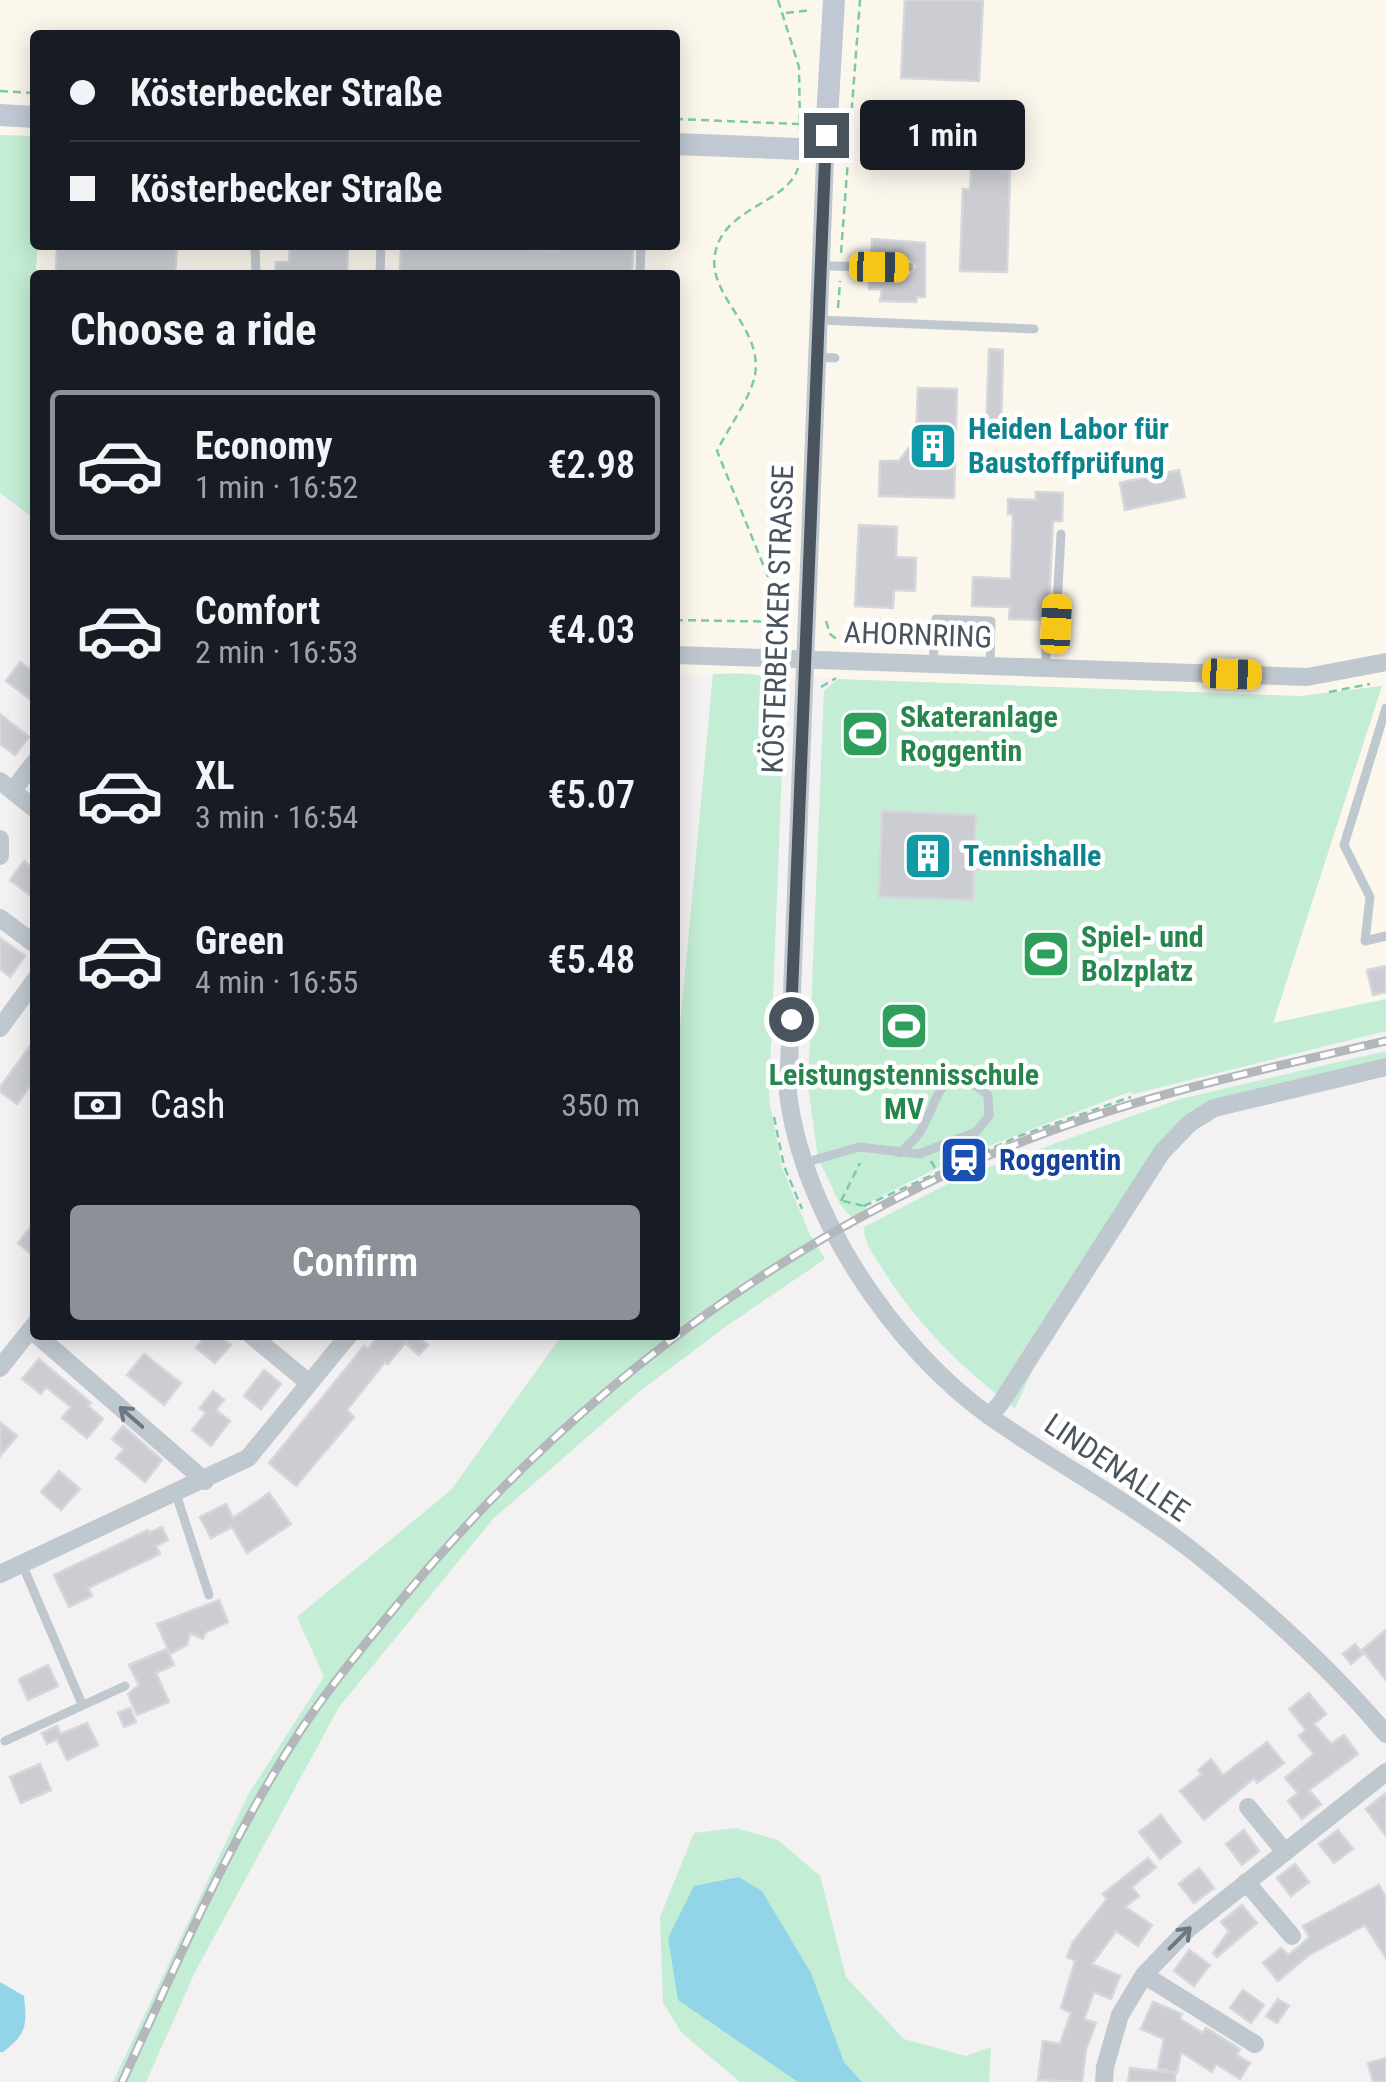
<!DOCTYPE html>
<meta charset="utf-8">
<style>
body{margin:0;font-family:"Roboto Condensed",sans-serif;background:#242831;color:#f1f3f6;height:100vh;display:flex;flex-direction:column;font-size:38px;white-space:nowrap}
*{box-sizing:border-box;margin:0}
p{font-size:32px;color:#9ea1a6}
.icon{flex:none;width:55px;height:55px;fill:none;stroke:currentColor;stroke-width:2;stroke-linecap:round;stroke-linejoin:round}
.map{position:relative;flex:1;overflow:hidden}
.details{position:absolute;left:30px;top:270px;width:650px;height:1070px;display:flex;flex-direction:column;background:#171b24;border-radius:10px;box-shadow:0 5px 25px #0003}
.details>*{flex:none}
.guide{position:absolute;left:30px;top:30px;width:650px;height:220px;border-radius:10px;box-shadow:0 5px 25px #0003;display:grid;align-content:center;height:220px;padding:0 40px;background:#171b24}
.end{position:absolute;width:45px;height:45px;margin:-22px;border:12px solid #4a545e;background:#fff;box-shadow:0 0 0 5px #fff}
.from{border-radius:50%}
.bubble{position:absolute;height:70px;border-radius:10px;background:#171b24;box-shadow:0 5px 25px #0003;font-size:32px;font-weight:600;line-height:70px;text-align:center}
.car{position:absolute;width:30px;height:60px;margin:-30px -15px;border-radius:12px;box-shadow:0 0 8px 2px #0007;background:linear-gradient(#f5c518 24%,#345 0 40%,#f5c518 0 76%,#345 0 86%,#f5c518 0)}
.guide b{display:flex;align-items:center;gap:35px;height:95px;font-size:38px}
.guide b+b{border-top:2px solid #363941}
.guide i{width:25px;height:25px;background:#f1f3f6}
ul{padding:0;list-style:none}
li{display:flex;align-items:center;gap:30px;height:150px;margin:0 20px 15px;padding:0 20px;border:5px solid transparent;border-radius:10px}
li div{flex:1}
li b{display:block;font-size:38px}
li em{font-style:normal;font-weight:600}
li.selected{border-color:#8c9099}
li>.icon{width:90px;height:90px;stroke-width:1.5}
h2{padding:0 40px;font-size:45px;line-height:120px}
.pay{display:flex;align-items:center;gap:25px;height:110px;padding:0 40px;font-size:38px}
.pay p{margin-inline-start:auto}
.primary-button{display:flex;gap:20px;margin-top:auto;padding:20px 40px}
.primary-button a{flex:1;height:115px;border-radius:10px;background:#8c9099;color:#fff;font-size:40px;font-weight:600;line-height:115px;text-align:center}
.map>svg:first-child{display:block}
</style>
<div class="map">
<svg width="1386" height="2082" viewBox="0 0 1386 2082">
<rect width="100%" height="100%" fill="#f3f1f1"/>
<!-- commercial -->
<path fill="#fcf7ed" d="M0 0H1386V999L1273 1024 1381 686 1300 696 675 674V275H36L38 245H675V35H35V136L0 135Z"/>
<!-- green -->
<path fill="#c3edd4" d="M0 135 35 136V245H38L35 275V519L0 493Z
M713 674C737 674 770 669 785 691L769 1099 782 1168 810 1235 825 1259 725 1327 639 1392 493 1519 339 1707 195 1972 146 2082H113L248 1795 324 1677 297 1617 451 1490 562 1335H675V1080Z
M838 679 1300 696 1382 686 1273 1023 1386 999V1031L1134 1094 1129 1092 983 1148 980 1142 939 1160 941 1166 864 1205 866 1210 852 1218 840 1204 818 1158 808 1086 824 691Z
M1386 1051V1075L1220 1114 1187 1135 1162 1164 1037 1361 1015 1408C962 1369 917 1324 882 1268 873 1254 864 1243 864 1227L961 1177 1180 1099Z
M736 1828 778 1840 820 1876 846 1977 904 2039 966 2056 991 2047 989 2082H740L682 2033 663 2003 660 1917 694 1833Z"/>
<!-- water -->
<path fill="#92d5e8" d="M739 1877 762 1891 811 1973 844 2062 862 2082H798L678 2000 668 1938 694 1886Z
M0 1982 24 1996C27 2025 27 2034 3 2052H0Z"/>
<!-- building -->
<path fill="#cbcdd3" stroke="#d5d7dc" stroke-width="2.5" d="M905 0H983L979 81 901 78Z
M971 168 1010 170 1007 272 960 271 963 189 970 190Z
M872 239 925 243V297H917L916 302 880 301 882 289H869V276L910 275 917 266 910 259 871 258Z
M57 245H177L175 275H56Z
M290 245H348L347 275H275L276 262H289Z
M401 245 556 250V245H633L632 275H400Z
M989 349 1003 350 1001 435 986 434Z
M918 388 957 389 954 498 879 496 880 461H899L911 445V439H916Z
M1179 470 1185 497 1125 510 1120 483Z
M1036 492 1063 493 1062 521H1053L1048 620 1009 619 1010 607 972 606 973 577 1011 579 1013 514H1008V499L1036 500Z
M859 525 897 527 896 557 916 558 915 591 894 590 893 608 855 606Z
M20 662 35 673V703L6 681Z
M0 714 29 737 15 755 0 744Z
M882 811 976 815 974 853 983 854V869H974L973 900 879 897Z
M24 861 35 870V899L10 880Z
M0 938 25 956 10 977 0 969Z
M1386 966V992L1373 995 1367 970Z
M35 1039V1079L17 1104 0 1092V1087Z
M35 1222V1257L18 1243Z
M206 1335H218L231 1345 215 1363 196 1348Z
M379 1335H399L407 1341 416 1335 428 1345 419 1355 405 1343 388 1364 385 1362 347 1410 354 1417 296 1486 269 1463 364 1346 368 1349Z
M144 1354 181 1383 164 1405 127 1375Z
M39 1359 91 1403 88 1406 103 1419 87 1438 62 1418 71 1407 46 1387 41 1394 22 1379Z
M264 1370 281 1384 261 1409 244 1396Z
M213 1391 224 1400 216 1410 230 1421 211 1446 192 1430 206 1413 200 1408Z
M0 1422 17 1436 0 1456Z
M123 1426 162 1460 145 1482 116 1458 124 1449 112 1439Z
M59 1471 80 1489 61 1510 41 1492Z
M269 1493 291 1524 247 1553 232 1527 211 1538 200 1517 226 1504 233 1518Z
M162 1527 168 1540 156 1546 160 1554 88 1588 92 1596 69 1607 54 1575 148 1530 149 1533Z
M219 1600 228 1622 205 1633 203 1639 190 1633 187 1645 170 1654 157 1624Z
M1386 1630V1680L1362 1650Z
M1355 1644 1363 1654 1351 1664 1343 1654Z
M167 1649 174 1665 156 1673 169 1702 137 1715 128 1694 139 1685 129 1665Z
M48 1665 58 1686 28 1700 19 1679Z
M1309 1693 1326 1714 1314 1724 1331 1744 1344 1735 1358 1754 1309 1790 1321 1804 1302 1819 1288 1801 1298 1793 1285 1778 1314 1754 1299 1736 1306 1730 1289 1709Z
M130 1708 136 1722 124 1727 118 1713Z
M87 1723 98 1745 67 1760 57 1739 47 1744 42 1733 57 1726 61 1734Z
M1267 1742 1284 1763 1257 1783 1254 1778 1204 1820 1180 1791 1202 1774 1198 1770 1211 1759 1223 1775Z
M40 1764 51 1790 21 1803 10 1777Z
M1386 1793V1836L1366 1809Z
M1161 1815 1181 1842 1160 1859 1139 1832Z
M1244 1830 1259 1851 1242 1865 1226 1844Z
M1338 1830 1353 1849 1334 1863 1319 1844Z
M1148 1858 1156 1867 1132 1887 1139 1896 1125 1907 1152 1925 1138 1946 1116 1931 1092 1964 1120 1976 1111 1999 1094 1992 1084 2019 1096 2023 1086 2049 1082 2082 1038 2080 1043 2041 1060 2044 1071 2013 1061 2008 1075 1961 1067 1957 1073 1942 1107 1899 1103 1894Z
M1295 1864 1309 1882 1291 1896 1277 1878Z
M1199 1868 1214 1888 1194 1903 1179 1884Z
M1379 1885 1386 1898V1958L1365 1925 1309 1955 1278 1981 1263 1963 1281 1948 1288 1955 1301 1945 1309 1937 1303 1926Z
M1242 1905 1257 1923 1217 1957 1213 1953 1229 1931 1221 1922Z
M1189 1950 1210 1965 1194 1986 1174 1971Z
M1243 1990 1264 2005 1251 2023 1230 2008Z
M1278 1999 1289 2006 1277 2023 1266 2016Z
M1153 2002 1182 2014 1180 2019 1203 2033 1206 2028 1240 2049 1237 2055 1250 2063 1240 2079 1216 2064 1212 2072 1181 2052 1177 2073 1158 2068 1164 2039 1141 2029Z
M1386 2058V2082H1373L1368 2063Z
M1130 2068 1175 2073V2082H1128Z"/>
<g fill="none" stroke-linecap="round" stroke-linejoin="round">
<!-- path -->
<path stroke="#7ccaa4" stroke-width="2.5" stroke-dasharray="8 5" stroke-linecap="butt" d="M778 0 799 67 800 130
M786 13 812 10
M0 91 35 93
M675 119 799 124
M841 253 860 0
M838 308 840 281
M675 620 789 622
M826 621 830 634 839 641
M841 639 881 619
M771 641 773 589 717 451C727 430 751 397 755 375 763 327 707 296 715 254 723 207 787 204 798 168
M772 677 786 685
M821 687 836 678
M1329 692 1370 684
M774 1117 784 1166 802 1209
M931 1161 939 1175
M841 1201 860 1163
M843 1201 864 1206
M864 1206 1019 1136 1131 1097"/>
<!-- lane -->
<path stroke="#c0c8cf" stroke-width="9" d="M255 245 256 275
M822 266 909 267
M380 275 381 245
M640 275 641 245
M819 320 1034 329
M817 357 835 358
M933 663 936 619 991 621 990 666
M1046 667V647L1056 624 1061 534
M1386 708 1344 845 1370 897 1365 941 1386 936
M804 1163 859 1147 919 1154 976 1132 989 1116 988 1095C937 1051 938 1110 917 1136 912 1142 905 1148 899 1153
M176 1494 209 1595
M22 1564 82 1704
M5 1741 125 1686"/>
<!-- street -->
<path stroke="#c0c8cf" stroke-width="18" d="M826 135 788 1093C802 1213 894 1349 992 1418 1058 1464 1131 1503 1194 1552 1263 1607 1330 1667 1386 1734
M675 655 1307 677 1386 662
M0 781 35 809
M13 790 35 762
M0 839V856
M0 918 35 944
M0 1028 35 980
M37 1335 205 1481
M251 1335 309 1383
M0 1368 35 1324
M989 1416 1000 1404 1162 1152 1190 1123 1214 1108 1386 1067
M0 1574 248 1458 349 1335
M1248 1807 1285 1852
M1246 1882 1292 1936
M1144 1975 1255 2044
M1104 2082 1105 2067 1120 2015 1144 1975 1188 1929 1386 1772"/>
<!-- secondary -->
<path stroke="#c0c9d3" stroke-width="22" d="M0 115 35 117
M675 144 799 149 820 144 826 135 834 0"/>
<!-- rail casing -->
<g stroke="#b3b6bb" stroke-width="9">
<path id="rail" d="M122 2082C176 1966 227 1844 297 1736 328 1688 366 1643 402 1599 572 1394 787 1231 1037 1136 1150 1093 1268 1068 1386 1041"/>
</g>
<!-- rail -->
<use href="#rail" stroke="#fff" stroke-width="5" stroke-dasharray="15" stroke-linecap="butt"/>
</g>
<!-- one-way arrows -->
<defs><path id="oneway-shaft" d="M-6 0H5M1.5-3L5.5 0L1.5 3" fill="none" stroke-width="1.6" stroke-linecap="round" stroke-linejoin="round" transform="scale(2.5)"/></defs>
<g stroke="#6d7780">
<use href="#oneway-shaft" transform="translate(131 1417) rotate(-139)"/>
<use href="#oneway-shaft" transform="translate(1180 1938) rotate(-45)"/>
</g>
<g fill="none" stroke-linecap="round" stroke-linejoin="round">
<!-- route -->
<path stroke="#4a545e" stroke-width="12" d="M791 1019 826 135"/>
</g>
<!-- icons -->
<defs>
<g id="building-square" transform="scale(2.5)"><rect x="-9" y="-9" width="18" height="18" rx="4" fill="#0f9aa8" stroke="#fff"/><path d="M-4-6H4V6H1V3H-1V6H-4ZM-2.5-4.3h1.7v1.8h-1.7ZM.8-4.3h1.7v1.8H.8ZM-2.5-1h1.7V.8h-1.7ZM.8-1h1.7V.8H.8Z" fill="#fff"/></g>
<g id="stadium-square" transform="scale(2.5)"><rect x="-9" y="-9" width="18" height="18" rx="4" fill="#2e9e5b" stroke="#fff"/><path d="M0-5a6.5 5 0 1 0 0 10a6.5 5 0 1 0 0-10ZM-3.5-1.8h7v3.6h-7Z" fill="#fff"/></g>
<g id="station-square" transform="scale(2.5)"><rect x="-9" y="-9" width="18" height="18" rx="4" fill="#1a4fb4" stroke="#fff"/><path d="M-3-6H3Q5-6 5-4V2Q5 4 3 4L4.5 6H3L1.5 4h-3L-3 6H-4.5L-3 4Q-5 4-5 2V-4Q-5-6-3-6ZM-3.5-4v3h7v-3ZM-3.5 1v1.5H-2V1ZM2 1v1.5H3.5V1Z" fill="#fff"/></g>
</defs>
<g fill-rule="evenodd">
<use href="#building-square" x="933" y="446"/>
<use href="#stadium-square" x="865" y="734"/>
<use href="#building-square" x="928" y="856"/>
<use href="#stadium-square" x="1046" y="954"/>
<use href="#stadium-square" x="904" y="1026"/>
<use href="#station-square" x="964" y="1160"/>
</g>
<g text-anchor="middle" stroke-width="9" stroke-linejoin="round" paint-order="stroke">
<!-- culture labels -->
<g font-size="30" font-weight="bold" fill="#0d838f" stroke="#fff" text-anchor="start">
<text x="968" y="439">Heiden Labor für<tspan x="968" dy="34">Baustoffprüfung</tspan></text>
<text x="963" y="866">Tennishalle</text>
</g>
<!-- street labels -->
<g font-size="30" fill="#4a545e" stroke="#fff">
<text transform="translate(778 619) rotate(-88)" y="10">KÖSTERBECKER STRASSE</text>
<text transform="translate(918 635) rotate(2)" y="10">AHORNRING</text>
<text transform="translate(1117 1468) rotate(34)" y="10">LINDENALLEE</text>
</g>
<!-- leisure labels -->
<g font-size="30" font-weight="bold" fill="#27864d" stroke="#fff" text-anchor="start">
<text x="900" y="727">Skateranlage<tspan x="900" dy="34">Roggentin</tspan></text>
<text x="1081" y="947">Spiel- und<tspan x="1081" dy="34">Bolzplatz</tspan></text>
<text x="904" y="1085" text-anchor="middle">Leistungstennisschule<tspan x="904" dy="34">MV</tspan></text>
</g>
<!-- transit labels -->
<g font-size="30" font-weight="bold" fill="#164399" stroke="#fff" text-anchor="start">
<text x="999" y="1170">Roggentin</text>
</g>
</g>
</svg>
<i class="end from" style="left:791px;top:1019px"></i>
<i class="end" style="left:826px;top:135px"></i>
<div class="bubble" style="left:860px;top:100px;width:165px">1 min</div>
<i class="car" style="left:879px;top:267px;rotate:91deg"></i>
<i class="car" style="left:1056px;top:624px;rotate:3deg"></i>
<i class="car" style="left:1232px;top:674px;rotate:92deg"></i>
<div class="guide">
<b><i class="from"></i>Kösterbecker Straße</b>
<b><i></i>Kösterbecker Straße</b>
</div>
<section class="details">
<h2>Choose a ride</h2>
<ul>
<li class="selected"><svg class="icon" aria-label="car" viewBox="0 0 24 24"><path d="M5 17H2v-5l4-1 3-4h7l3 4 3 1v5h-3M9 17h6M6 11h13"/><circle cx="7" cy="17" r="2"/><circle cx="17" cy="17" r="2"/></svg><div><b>Economy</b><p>1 min · 16:52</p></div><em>€2.98</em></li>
<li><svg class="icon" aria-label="car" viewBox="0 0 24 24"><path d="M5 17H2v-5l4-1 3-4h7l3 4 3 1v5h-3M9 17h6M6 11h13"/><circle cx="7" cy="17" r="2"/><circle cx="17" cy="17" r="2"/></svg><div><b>Comfort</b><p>2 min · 16:53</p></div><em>€4.03</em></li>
<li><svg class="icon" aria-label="car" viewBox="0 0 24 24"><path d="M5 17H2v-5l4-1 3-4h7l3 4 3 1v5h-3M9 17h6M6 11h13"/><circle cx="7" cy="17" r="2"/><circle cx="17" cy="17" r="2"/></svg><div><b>XL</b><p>3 min · 16:54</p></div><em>€5.07</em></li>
<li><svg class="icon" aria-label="car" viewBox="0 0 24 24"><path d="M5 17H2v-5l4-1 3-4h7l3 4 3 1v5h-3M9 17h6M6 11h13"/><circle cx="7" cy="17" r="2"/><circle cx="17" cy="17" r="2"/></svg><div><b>Green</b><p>4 min · 16:55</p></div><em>€5.48</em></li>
</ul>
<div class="pay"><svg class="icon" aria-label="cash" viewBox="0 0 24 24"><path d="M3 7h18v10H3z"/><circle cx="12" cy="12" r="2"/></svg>Cash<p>350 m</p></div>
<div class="primary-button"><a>Confirm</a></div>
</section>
</div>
